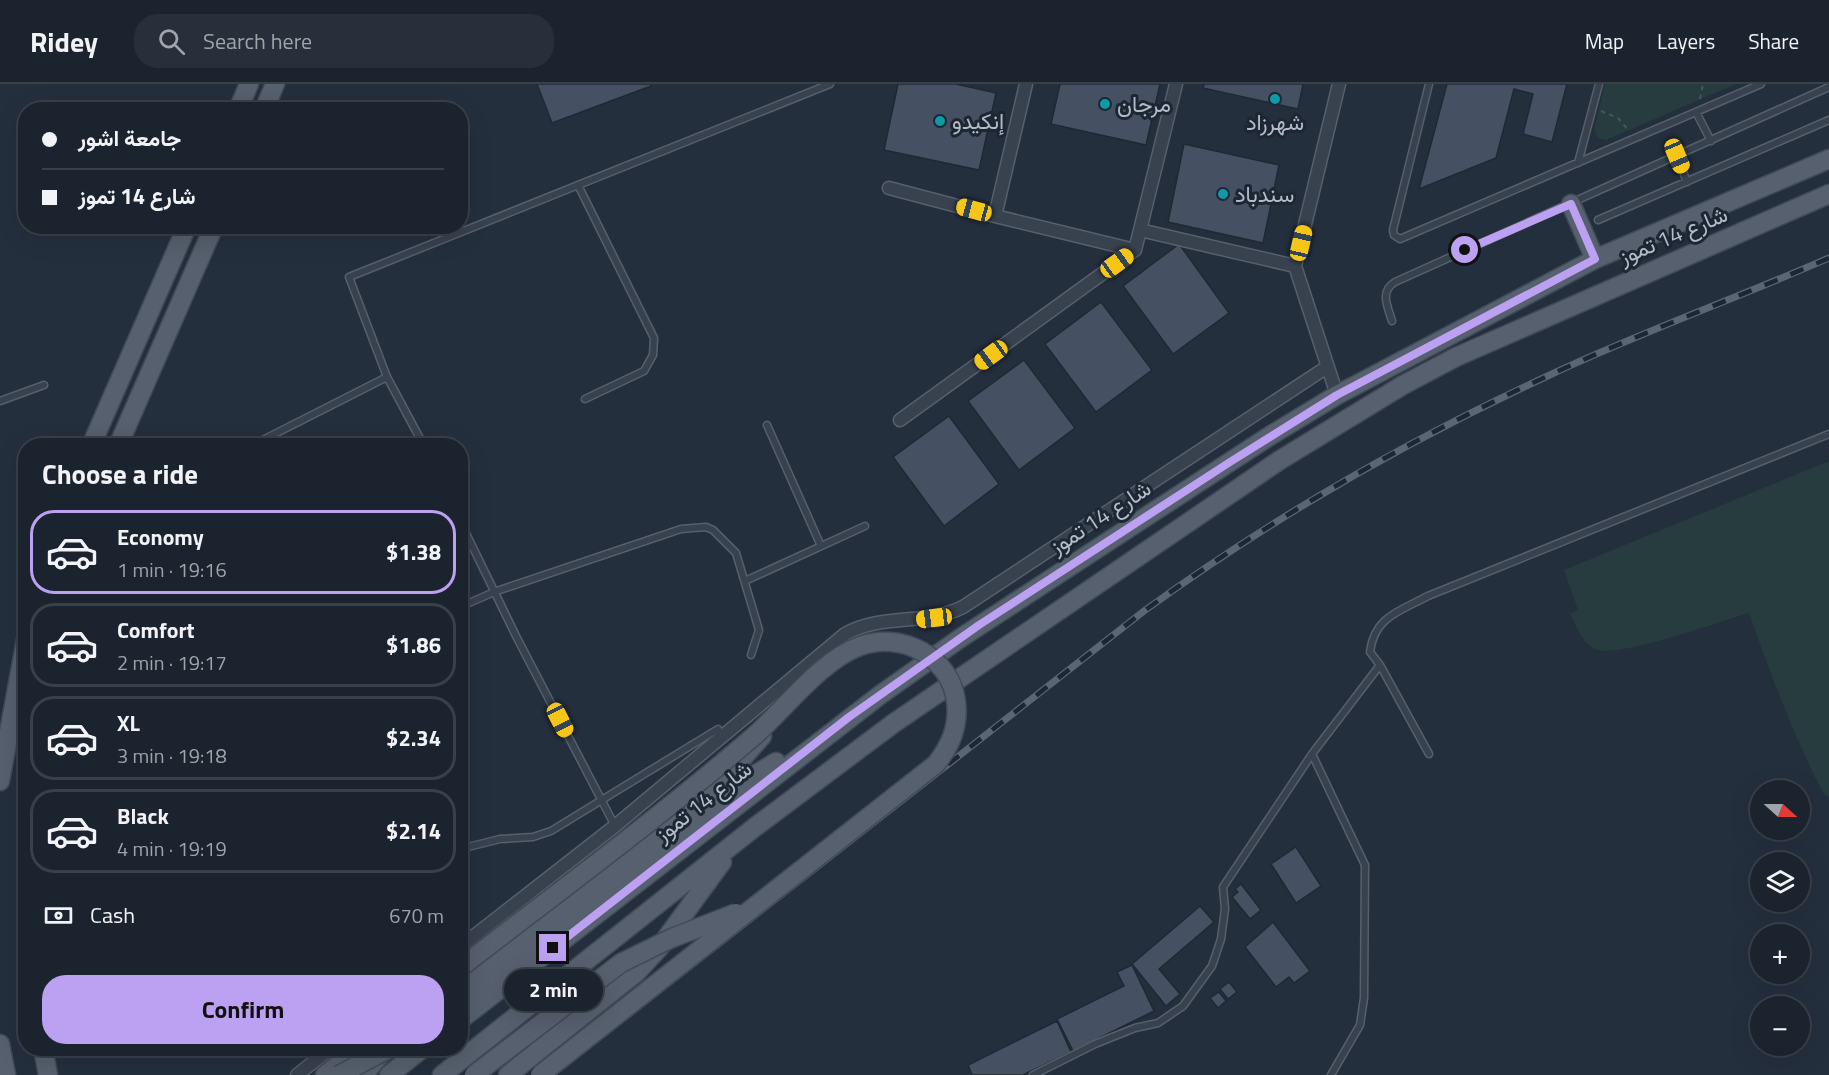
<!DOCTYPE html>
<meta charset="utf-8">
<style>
body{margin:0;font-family:"Titillium Web",Vazirmatn,sans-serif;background:#282f3a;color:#f1f3f6;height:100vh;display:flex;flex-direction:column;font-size:22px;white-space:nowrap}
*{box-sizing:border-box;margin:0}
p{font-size:20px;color:#a0a4aa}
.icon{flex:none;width:33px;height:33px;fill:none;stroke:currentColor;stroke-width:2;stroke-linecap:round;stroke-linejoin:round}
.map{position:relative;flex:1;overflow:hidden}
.details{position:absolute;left:18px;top:354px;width:450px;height:618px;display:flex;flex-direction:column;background:#1b232e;border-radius:24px;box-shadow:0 6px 24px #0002,0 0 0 2px #39404a}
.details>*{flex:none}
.hud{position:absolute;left:18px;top:18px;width:450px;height:132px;border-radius:24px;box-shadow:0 6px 24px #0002,0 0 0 2px #39404a;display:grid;align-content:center;height:132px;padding:0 24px;background:#1b232e}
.needle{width:39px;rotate:111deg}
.fabs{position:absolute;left:1750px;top:696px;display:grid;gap:12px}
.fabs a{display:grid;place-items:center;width:60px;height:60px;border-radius:50%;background:#1b232e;box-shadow:0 6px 24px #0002,0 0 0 2px #39404a;font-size:30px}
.end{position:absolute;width:27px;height:27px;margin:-14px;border:8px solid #bca0f2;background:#111;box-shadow:0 0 0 3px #111}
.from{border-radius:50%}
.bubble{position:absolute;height:42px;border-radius:21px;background:#1b232e;box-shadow:0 6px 24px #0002,0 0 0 2px #39404a;font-size:20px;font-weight:700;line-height:42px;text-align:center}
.car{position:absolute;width:18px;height:36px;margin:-18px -9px;border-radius:8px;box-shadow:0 0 4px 2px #0007;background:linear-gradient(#f5c518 24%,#345 0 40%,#f5c518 0 76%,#345 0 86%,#f5c518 0)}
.hud b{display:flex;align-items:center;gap:21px;height:57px;font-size:22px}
.hud b+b{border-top:2px solid #39404a}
.hud i{width:15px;height:15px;background:#f1f3f6}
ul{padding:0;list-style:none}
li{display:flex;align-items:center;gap:18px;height:84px;margin:0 12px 9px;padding:0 12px;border:3px solid #39404a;border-radius:24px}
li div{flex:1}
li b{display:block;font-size:22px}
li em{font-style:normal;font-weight:700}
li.active{border-color:#bca0f2}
li>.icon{width:54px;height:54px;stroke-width:1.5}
h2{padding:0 24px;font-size:27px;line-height:72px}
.pay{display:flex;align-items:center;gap:15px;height:66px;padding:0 24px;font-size:22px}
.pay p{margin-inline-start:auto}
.action{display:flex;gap:12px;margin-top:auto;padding:12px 24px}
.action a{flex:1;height:69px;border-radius:24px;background:#bca0f2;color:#111;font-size:24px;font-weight:700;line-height:69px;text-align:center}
header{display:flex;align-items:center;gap:36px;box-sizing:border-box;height:84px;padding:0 30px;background:#1b232e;border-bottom:2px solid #39404a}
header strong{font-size:28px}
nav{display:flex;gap:33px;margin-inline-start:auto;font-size:21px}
.search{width:420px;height:54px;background:#282f3a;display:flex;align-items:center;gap:15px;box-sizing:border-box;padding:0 21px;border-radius:24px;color:#a0a4aa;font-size:22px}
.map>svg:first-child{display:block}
</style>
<header>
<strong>Ridey</strong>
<div class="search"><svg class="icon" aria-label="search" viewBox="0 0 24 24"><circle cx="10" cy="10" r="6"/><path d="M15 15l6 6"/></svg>Search here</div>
<nav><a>Map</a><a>Layers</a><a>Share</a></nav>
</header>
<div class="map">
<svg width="1829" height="991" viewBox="0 0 1829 991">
<rect width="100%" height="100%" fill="#242f3e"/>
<!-- green -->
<path fill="#263c3f" d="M1605 0H1736L1606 56 1598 54 1594 45Z
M1829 377V713L1823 709C1793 650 1771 591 1749 529 1717 538 1626 572 1598 566 1584 563 1576 541 1570 530L1578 526 1564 486Z"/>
<!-- building -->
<path fill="#455162" stroke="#1f2835" stroke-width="1.5" d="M537 0H650L651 2 552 39Z
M898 0H956L996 9 979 86 884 66Z
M1060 0H1160L1146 61 1051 40Z
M1204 0H1303L1298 25 1203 4Z
M1447 0H1567L1552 58 1523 50 1533 10 1514 5 1496 74 1419 105Z
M1184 60 1279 81 1263 159 1168 138Z
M1179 160 1229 229 1173 270 1123 202Z
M1101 218 1152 286 1096 328 1045 260Z
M1024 276 1075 344 1019 386 968 317Z
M949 332 999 400 944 442 893 373Z
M1296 763 1321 802 1296 819 1271 780Z
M1241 800 1261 826 1250 835 1232 813 1238 808 1235 805Z
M1200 822 1214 838 1159 885 1180 910 1166 922 1132 880Z
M1273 838 1310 887 1294 899 1289 893 1276 903 1245 863Z
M1132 881 1154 927 1073 967 1057 935 1124 902 1117 888Z
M1229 898 1237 908 1228 915 1220 905Z
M1219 908 1226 917 1218 924 1210 914Z
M1057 937 1071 968 1023 991H972L968 981Z"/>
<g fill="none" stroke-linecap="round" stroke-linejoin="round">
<!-- service casing -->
<g stroke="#565f6c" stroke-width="9">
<path id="service" d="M1429 0 1393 146 1394 151 1400 155 1761 0
M1696 28 1711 57
M1677 72 1687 98
M1578 79 1599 0
M578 101 654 254 653 271 644 287 585 315
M1598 136 1829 36
M1392 237C1388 223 1379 208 1395 198L1829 3
M0 317 44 301
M767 341 821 462
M251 362 387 293
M424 362 387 293 349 193 830 0
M460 437 517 554 615 742
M745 497 865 442
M460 523 494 508 681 445 706 443 713 446 736 469 759 546 751 571
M1380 581 1429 670
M460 621 465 619
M1312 670 1365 781 1364 914 1360 941 1331 991
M460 765 500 755 533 753 551 747 718 645
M1033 991 1095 960 1135 944 1158 939 1183 922 1212 882 1221 855 1225 825 1223 803 1312 670 1380 581 1370 568C1374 533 1400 527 1428 512L1829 350"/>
</g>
<!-- minor casing -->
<g stroke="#565f6c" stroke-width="15">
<path id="minor" d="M1176 0 1140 146 1295 182
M889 104 995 132 1026 0
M995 132 1135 166 1140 146
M1337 311 1295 182 1339 0
M900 336 1135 166
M460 863 615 742 845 550C883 529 924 542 963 523L1327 283
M297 991 331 964"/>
</g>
<!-- primary casing -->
<g stroke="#414a57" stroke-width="21">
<path id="primary" d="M238 26 249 0
M264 26 275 0
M1571 120 1595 175
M91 362 187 142
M118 362 214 142
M0 697 26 556
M460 900 711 704 733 685 762 652
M460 918 740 700 776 678
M460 936 880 611 962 553 1268 353 1337 311 1595 175 1829 75
M0 960 6 991
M43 964 48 991
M325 991 359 964
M363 991 383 968
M389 991 423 964
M442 991 755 743 894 639 1280 376 1403 301 1456 273 1829 110
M508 991 637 888 659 864 722 778"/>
</g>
<!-- path -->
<path stroke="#44595c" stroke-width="2" stroke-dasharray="4.5 4.5" stroke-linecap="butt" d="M1700 15 1703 0
M1601 27 1618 34 1629 47"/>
<!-- service -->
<use href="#service" stroke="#38414e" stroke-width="6"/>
<!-- minor -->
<use href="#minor" stroke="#38414e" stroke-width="12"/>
<!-- primary -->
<use href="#primary" stroke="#56606e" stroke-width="18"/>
<!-- rail casing -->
<g stroke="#5a6575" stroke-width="7">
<path id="rail" d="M551 991 1144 527C1272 434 1408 356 1552 290 1642 248 1737 214 1829 174"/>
</g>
<!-- rail -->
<use href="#rail" stroke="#1d2633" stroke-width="4.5" stroke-dasharray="14" stroke-linecap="butt"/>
<!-- primary-bridge casing -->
<g stroke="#414a57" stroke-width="21" stroke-linecap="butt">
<path id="primary-bridge" d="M460 884C558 808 659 734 753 653 784 626 821 576 860 562 901 547 950 572 956 617 959 642 951 661 936 680L540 991
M339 991 390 964
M474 991 621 879 672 854 736 829"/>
</g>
<!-- primary-bridge -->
<use href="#primary-bridge" stroke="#56606e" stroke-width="18"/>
</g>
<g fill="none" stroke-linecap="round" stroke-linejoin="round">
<!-- route -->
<path stroke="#bca0f2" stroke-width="8" d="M553 864 849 633 979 541 1230 378 1337 311 1595 175 1571 120 1465 166"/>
</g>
<!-- markers -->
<g fill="#0f9aa8" stroke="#1d2633" stroke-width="2">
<circle cx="1275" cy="15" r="6"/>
<circle cx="1105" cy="20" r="6"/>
<circle cx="940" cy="37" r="6"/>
<circle cx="1223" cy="110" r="6"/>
</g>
<g text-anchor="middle" stroke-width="6" stroke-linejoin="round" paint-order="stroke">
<!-- poi labels -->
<g font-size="22" fill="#b4bcc9" stroke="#1d2633" text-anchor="start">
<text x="1117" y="28">مرجان</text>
<text x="952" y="45">إنكيدو</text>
<text x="1275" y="46" text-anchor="middle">شهرزاد</text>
<text x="1235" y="118">سندباد</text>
</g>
<!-- street labels -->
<g font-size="22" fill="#b4bcc9" stroke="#1d2633">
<text transform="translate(1673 151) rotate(-23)" y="8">شارع 14 تموز</text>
<text transform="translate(1100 433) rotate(-33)" y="8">شارع 14 تموز</text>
<text transform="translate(703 717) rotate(-38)" y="8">شارع 14 تموز</text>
</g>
</g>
</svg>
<div class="fabs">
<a><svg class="needle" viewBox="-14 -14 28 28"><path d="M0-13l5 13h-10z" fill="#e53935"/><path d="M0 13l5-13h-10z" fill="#a0a4aa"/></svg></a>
<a><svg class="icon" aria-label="layers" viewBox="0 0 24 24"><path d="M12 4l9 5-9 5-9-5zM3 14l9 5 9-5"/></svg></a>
<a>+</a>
<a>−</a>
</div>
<i class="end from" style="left:1465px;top:166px"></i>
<i class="end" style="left:553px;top:864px"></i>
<div class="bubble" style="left:504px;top:885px;width:99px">2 min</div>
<i class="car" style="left:1677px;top:72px;rotate:157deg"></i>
<i class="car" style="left:974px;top:126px;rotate:285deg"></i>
<i class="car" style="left:1301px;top:159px;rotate:13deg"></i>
<i class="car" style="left:1117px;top:179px;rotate:54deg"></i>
<i class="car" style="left:991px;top:271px;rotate:234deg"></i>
<i class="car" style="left:934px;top:534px;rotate:263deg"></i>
<i class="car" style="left:560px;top:636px;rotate:153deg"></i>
<div class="hud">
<b><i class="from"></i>جامعة اشور</b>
<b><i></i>شارع 14 تموز</b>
</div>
<section class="details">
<h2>Choose a ride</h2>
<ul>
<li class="active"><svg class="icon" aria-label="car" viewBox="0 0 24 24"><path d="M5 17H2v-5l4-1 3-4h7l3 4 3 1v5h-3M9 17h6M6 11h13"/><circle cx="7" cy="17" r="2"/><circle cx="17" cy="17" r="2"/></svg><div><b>Economy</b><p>1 min · 19:16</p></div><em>$1.38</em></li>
<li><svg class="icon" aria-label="car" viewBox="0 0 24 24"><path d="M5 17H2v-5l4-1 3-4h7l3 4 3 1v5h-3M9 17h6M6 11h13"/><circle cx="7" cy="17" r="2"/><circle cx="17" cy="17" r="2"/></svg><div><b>Comfort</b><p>2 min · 19:17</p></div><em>$1.86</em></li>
<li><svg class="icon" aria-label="car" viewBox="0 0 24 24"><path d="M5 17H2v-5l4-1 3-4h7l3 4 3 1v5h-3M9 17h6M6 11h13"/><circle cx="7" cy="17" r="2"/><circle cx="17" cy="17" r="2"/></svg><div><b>XL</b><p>3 min · 19:18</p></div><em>$2.34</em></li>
<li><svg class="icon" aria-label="car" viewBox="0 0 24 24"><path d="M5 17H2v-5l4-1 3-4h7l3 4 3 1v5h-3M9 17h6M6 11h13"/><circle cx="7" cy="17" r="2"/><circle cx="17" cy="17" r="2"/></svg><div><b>Black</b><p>4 min · 19:19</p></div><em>$2.14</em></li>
</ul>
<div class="pay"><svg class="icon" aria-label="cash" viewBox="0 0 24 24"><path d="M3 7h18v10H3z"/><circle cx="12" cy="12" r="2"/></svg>Cash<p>670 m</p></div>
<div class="action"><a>Confirm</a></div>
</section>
</div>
